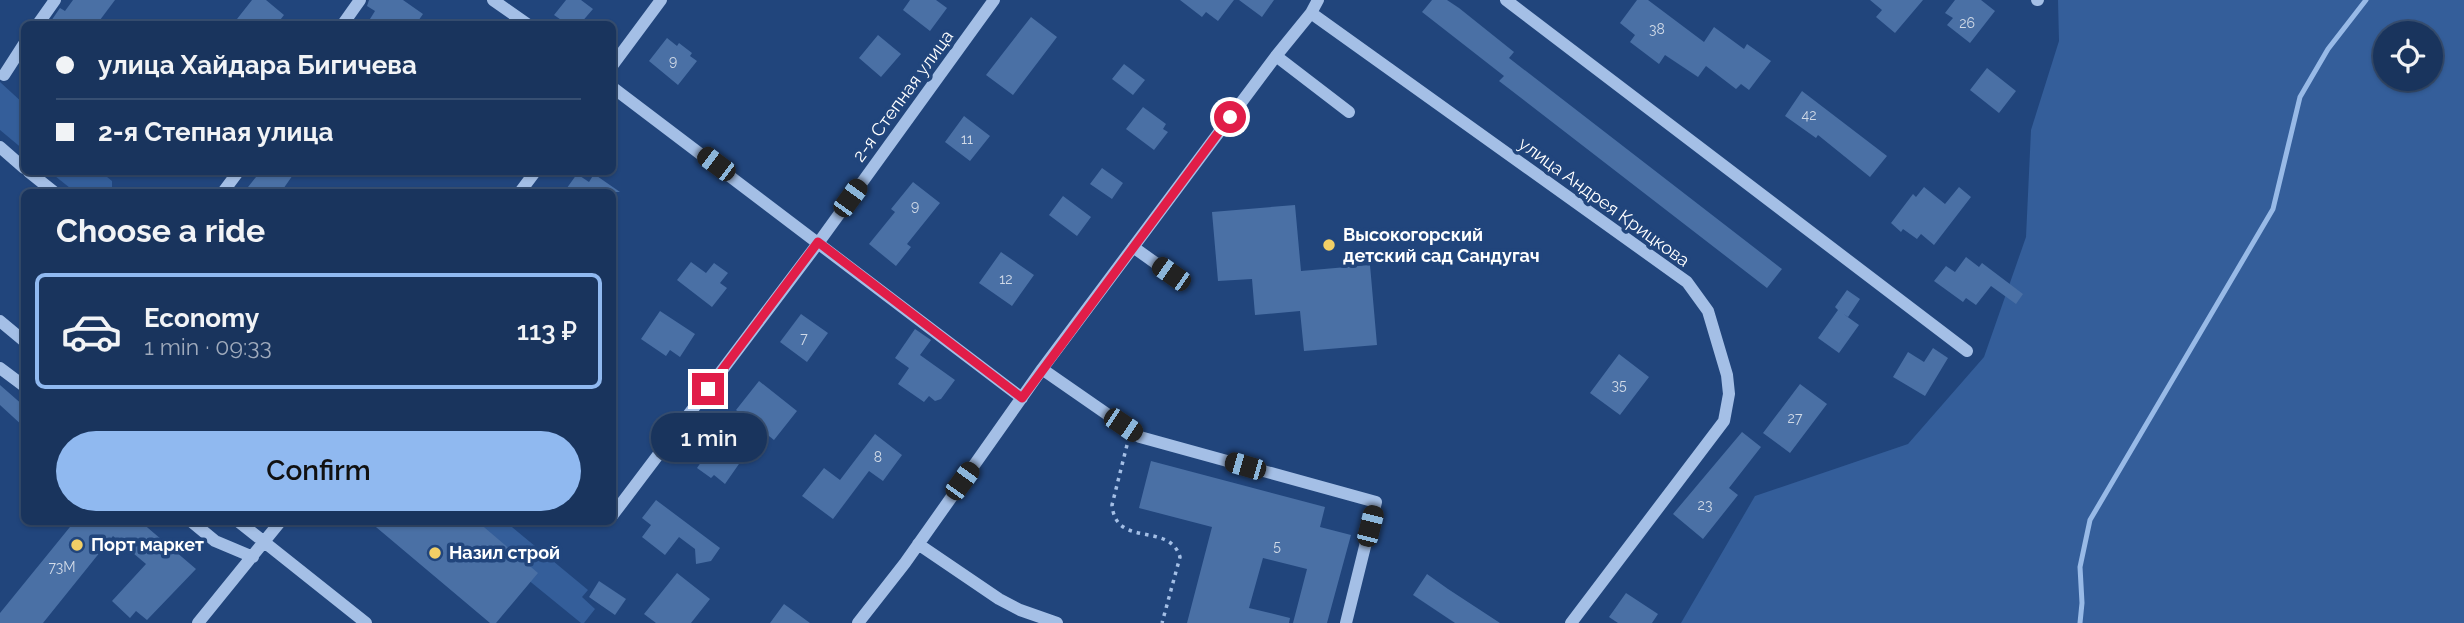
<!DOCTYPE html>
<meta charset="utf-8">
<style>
body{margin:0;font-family:Raleway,sans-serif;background:#223c63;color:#f1f3f6;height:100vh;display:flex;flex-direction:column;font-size:26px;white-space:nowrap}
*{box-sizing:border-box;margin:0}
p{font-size:23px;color:#9faabc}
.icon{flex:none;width:38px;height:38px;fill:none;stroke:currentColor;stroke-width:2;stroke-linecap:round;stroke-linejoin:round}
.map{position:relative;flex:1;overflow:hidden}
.details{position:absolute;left:21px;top:189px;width:595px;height:336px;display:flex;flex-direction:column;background:#19345d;border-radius:10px;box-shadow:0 2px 5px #0004,0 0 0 2px #374f72}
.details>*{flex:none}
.hud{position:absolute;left:21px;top:21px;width:595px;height:154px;border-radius:10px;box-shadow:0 2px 5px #0004,0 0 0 2px #374f72;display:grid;align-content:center;height:154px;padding:0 35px;background:#19345d}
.controls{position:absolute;left:2373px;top:21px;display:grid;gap:14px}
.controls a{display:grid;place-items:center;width:70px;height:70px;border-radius:50%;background:#19345d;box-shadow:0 2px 5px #0004,0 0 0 2px #374f72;font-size:35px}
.end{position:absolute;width:32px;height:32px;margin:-16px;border:9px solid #e11d48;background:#fff;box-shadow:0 0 0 4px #fff}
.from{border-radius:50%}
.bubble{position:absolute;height:49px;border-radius:24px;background:#19345d;box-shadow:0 2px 5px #0004,0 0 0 2px #374f72;font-size:23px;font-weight:600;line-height:49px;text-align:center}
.car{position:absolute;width:21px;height:42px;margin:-21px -10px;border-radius:9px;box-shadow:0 0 5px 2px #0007;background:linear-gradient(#222 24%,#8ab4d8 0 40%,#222 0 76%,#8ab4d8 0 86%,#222 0)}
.hud b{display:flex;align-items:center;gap:24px;height:66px;font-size:26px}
.hud b+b{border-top:2px solid #374f72}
.hud i{width:18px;height:18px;background:#f1f3f6}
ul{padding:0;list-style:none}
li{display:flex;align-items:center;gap:21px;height:116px;margin:0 14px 10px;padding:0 21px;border:4px solid transparent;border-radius:10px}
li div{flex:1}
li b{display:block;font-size:26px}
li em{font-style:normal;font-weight:600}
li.current{border-color:#90b9f0}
li>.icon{width:63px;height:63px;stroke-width:1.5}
h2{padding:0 35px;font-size:32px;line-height:84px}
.button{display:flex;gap:14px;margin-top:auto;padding:14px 35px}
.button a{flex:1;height:80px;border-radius:42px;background:#90b9f0;color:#111;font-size:28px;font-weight:600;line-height:80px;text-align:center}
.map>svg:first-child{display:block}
</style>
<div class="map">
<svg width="2464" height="623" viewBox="0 0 2464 623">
<rect width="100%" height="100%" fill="#21457c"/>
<!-- green -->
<path fill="#345e9a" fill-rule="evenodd" d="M2058 0H2464V623H1681L1755 496 1908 444 1984 357 2026 237 2031 130 2059 41ZM2385 33H2431V79H2385Z
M0 82 24 104V150L0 130Z
M50 172H101L112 181V192H75Z
M457 522H506L588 590 582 597 595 609 584 623H581Z"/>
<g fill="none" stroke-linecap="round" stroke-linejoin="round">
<!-- stream -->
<path stroke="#98bae7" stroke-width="5" d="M2080 623 2082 603 2080 567 2090 520 2273 209 2300 97 2328 49 2366 0"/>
</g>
<!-- building -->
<path fill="#4a70a5" d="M73 0H115L97 24H55L51 21 60 8 65 11Z
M252 0H266L284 15 277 24H244L237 19Z
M369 0H403L423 14 416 24H378L370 19 375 11 367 6Z
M566 0H581L593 9 580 24H567L554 15Z
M910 0H936L947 8 930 31 903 10Z
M1180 0H1234L1218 21 1206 12 1202 17Z
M1239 0H1274L1262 17Z
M1432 0H1447L1459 8 1514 52 1509 58 1782 269 1767 288 1499 81 1504 76 1422 12Z
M1637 0H1648L1704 42 1714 27 1744 49 1747 44 1771 61 1749 90 1741 84 1736 89 1706 66 1698 77 1665 55 1659 64 1630 42 1635 35 1620 23Z
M1870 0H1923L1895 33 1876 17 1882 10Z
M1955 0H1981L1995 11 1970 43 1947 25 1953 18 1945 13Z
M1031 17 1057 37 1013 95 986 75Z
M878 35 901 54 881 77 859 58Z
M667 38 677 46 679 43 692 53 690 56 697 61 678 85 649 61Z
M1124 64 1145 80 1133 95 1112 79Z
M1987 68 2016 91 1999 113 1970 90Z
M1802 91 1887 156 1870 177 1818 135 1816 138 1785 116Z
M1143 107 1166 124 1163 129 1168 132 1154 150 1126 129Z
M964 116 990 136 970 161 945 142Z
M1102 168 1123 183 1112 199 1090 184Z
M260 172H295L281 192H244Z
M577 174 589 182 594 174 620 192H564Z
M913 182 940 203 907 244 911 247 896 266 869 244 895 212 891 209Z
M1924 187 1945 204 1959 187 1971 197 1934 245 1921 234 1917 239 1903 229 1901 232 1891 223 1913 194 1916 197Z
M1063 196 1091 217 1077 236 1049 215Z
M1295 205 1301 271 1370 265 1377 345 1304 351 1300 311 1255 315 1252 279 1218 281 1212 212Z
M1001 252 1034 275 1012 306 979 283Z
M1966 257 1979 267 1982 263 2023 294 2016 304 1991 286 1976 305 1966 298 1963 302 1934 281 1946 266 1955 272Z
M691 262 706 273 714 263 728 273 720 283 727 288 712 307 677 280Z
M1847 290 1860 299 1848 317 1842 313 1859 325 1839 353 1818 338 1838 310 1835 307Z
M660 311 695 334 680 357 670 350 666 356 641 339Z
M801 314 828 333 807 362 780 342Z
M915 329 931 340 920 355 955 380 941 399 935 401 929 396 924 402 898 384 909 368 895 358Z
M1933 348 1948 358 1925 396 1893 377 1908 352 1924 362Z
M1619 354 1649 377 1620 415 1590 393Z
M759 381 797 411 774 440 736 410Z
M1800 384 1827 404 1790 453 1763 433Z
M0 385 24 406V427L0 405Z
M722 432 748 451 725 484 714 475 711 478 697 468Z
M1742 432 1761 447 1729 488 1738 495 1703 539 1673 514Z
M875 434 902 455 883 481 869 471 833 519 802 496 824 468 840 480Z
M1151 461 1325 507 1320 527 1351 535 1327 623H1293L1307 569 1263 558 1249 608 1290 618 1289 623H1187L1212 527 1139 508Z
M656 500 720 548 711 561 696 564 695 549 679 537 665 555 642 537 651 525 642 518Z
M74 522H141L196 569 147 620 136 611 130 618 112 601 146 564 113 536 43 623H0V613Z
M370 522H478L538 573 496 623H490Z
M677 573 710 599 691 623H656L644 614Z
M1427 574 1448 589 1500 623H1455L1413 595Z
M599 581 626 599 615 615 589 597Z
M1626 593 1658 614 1652 623H1618L1609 617Z
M784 604 810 623H770Z"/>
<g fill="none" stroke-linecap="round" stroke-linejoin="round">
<!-- path -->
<path stroke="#a4bfe6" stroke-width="3.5" stroke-dasharray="3.5 5" stroke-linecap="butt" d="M1127 445 1112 505C1116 549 1169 521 1180 557L1162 623"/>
<!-- minor -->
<path stroke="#a4bfe6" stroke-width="12" d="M493 0 527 24
M1506 0 1967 351
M2037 0H2038
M1311 13 1687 282 1708 311 1727 375 1729 394 1724 421 1571 623
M38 24 55 0
M343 24 360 0
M1276 56 1349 112
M612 66 661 0
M4 75 24 44
M612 87 1022 398
M0 147 24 168
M29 172 54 192
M223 192 238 172
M520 192 535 172
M1133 247 1171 274
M0 321 24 341
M0 368 24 386
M1042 369 1140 437 1376 502 1346 623
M612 516 819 242 994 0
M192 522 215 541 253 557
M239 522 366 623
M918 544 999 599 1020 610 1057 623
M198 623 280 522
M858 623 905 563 1042 369 1276 56 1311 13 1318 0"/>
</g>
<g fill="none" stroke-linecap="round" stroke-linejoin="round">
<!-- route -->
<path stroke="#e11d48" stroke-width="9" d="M708 389 818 242 1022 398 1230 117"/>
</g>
<!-- markers -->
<g fill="#f2cf66" stroke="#21457c" stroke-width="2.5">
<circle cx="1329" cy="245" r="7"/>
<circle cx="77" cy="545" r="7"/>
<circle cx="435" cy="553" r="7"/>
</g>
<g text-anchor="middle" stroke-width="7" stroke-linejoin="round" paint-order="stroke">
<!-- number labels -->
<g font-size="14" fill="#d2dbe8">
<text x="1967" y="28">26</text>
<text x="1657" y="34">38</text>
<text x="673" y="66">9</text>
<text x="1809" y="120">42</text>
<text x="967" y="144">11</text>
<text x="915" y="211">9</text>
<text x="1006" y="284">12</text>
<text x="804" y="343">7</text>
<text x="1619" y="390">35</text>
<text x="1795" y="423">27</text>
<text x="878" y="462">8</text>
<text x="1705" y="510">23</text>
<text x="1277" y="551">5</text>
<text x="62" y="572">73М</text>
</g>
<!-- street labels -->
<g font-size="18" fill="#fff" stroke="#21457c">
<text transform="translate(903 96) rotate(-54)" y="6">2-я Степная улица</text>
<text transform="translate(1604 202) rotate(36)" y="6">улица Андрея Крицкова</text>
</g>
<!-- poi labels -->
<g font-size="18" font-weight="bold" fill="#fff" stroke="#21457c" text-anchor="start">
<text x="1343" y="241">Высокогорский<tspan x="1343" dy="21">детский сад Сандугач</tspan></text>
<text x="91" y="551">Порт маркет</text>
<text x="449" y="559">Назил строй</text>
</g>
</g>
</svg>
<div class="controls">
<a><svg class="icon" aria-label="locate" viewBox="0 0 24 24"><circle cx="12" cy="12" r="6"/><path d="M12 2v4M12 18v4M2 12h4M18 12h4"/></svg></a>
</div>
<i class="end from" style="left:1230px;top:117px"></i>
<i class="end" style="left:708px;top:389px"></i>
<div class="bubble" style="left:651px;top:413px;width:116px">1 min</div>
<i class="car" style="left:716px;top:164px;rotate:307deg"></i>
<i class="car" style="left:850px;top:198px;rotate:36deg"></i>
<i class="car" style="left:1171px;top:274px;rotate:305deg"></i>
<i class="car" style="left:1123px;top:425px;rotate:124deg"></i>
<i class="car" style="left:1245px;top:466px;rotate:286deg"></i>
<i class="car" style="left:962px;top:481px;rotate:36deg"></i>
<i class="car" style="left:1370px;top:526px;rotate:14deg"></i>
<div class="hud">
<b><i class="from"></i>улица Хайдара Бигичева</b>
<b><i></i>2-я Степная улица</b>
</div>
<section class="details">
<h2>Choose a ride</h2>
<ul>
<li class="current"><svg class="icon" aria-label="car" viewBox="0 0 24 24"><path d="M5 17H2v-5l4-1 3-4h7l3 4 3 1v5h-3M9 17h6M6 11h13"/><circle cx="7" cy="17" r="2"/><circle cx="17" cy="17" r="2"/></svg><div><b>Economy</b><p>1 min · 09:33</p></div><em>113 ₽</em></li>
</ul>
<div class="button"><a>Confirm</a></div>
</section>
</div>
